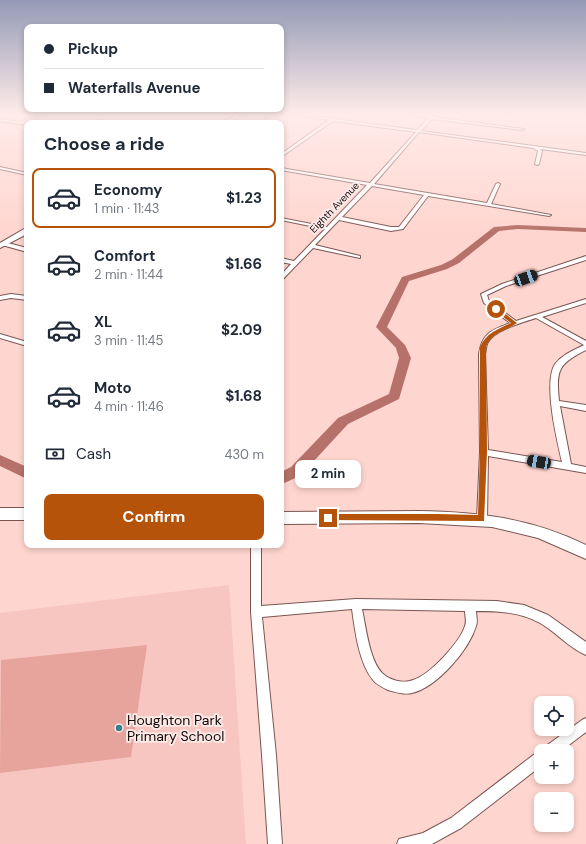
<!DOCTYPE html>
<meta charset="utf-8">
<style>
body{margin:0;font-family:"DM Sans",sans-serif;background:#f2f2f3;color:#1f2937;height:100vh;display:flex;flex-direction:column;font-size:15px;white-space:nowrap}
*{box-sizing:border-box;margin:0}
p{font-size:13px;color:#747a83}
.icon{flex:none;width:22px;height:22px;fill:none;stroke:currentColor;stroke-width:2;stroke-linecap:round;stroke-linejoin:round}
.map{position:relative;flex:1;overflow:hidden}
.drawer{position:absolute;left:24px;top:120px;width:260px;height:428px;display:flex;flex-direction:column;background:#fff;border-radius:8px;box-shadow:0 2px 6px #0003}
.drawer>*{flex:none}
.top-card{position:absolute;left:24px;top:24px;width:260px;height:88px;border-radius:8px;box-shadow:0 2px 6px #0003;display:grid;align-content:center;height:88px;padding:0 20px;background:#fff}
.tools{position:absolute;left:534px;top:696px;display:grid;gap:8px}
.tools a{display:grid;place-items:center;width:40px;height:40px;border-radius:8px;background:#fff;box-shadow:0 2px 6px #0003;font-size:20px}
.end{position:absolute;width:18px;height:18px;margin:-9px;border:5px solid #b45309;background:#fff;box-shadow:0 0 0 2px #fff}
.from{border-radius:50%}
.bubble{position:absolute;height:28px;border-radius:8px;background:#fff;box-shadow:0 2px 6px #0003;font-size:13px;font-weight:700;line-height:28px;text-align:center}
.car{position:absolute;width:12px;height:24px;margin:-12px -6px;border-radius:5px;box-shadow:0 0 3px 1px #0007;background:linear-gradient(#222 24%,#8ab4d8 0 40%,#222 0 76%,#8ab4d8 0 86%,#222 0)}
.top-card b{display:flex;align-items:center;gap:14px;height:38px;font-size:15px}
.top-card b+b{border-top:1px solid #e0e1e3}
.top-card i{width:10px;height:10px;background:#1f2937}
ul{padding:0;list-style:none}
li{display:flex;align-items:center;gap:12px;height:60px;margin:0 8px 6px;padding:0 12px;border:2px solid transparent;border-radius:8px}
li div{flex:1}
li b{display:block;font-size:15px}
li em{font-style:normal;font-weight:700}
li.selected{border-color:#b45309}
li>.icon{width:36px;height:36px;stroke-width:1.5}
h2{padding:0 20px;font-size:18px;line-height:48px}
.pay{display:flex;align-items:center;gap:10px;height:44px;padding:0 20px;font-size:15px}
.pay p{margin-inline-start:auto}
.primary-button{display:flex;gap:8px;margin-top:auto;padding:8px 20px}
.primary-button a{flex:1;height:46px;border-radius:8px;background:#b45309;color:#fff;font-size:16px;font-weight:700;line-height:46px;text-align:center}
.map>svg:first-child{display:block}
</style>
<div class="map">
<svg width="586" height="844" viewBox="0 0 586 844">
<rect width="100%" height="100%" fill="#ffd5cf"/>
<!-- built -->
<path fill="#f8c6c0" d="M229 585 246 844H0V613Z"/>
<!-- green -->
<path fill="#e6a49c" d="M147 645 131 757 0 773 1 660Z"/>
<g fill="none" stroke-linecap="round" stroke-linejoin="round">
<!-- river -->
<path fill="#b6726a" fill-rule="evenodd" d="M518 225 586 228V232L518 229 499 231 459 263 447 269 409 281 387 327 405 345 411 358 399 399 348 424 301 475 289 481 284 483 281 482V470L283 471 291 467 338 418 389 394 399 358 396 348 376 327 402 277 441 265 453 259 494 227Z
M0 455 27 467V479L0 466Z"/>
<!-- street casing -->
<g stroke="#7a5652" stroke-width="2">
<path id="street" d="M38 115H43L24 122 27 123V125L0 121V119L19 122Z
M266 115H270L267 118H265Z
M297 115 331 118 334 117 336 118 335 119 417 130 428 118 410 115 430 116 435 115 433 117 524 129 522 130 432 119 421 131 586 153V155L540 149 542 151 539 164 537 165 535 164 538 151 533 148 419 132 374 184 487 203 496 184 498 183 500 184 491 204 551 215 549 216 428 196 403 229 391 231 339 220 315 245 360 256V258L313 248 283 279 281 280V275L291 264 281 262V258L294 261 325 229 281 220V218L327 227 367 185 281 170V168L370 183 416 132 333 121 281 157V154L329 120ZM372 186 424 195 399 227H391L342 217Z
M102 119 103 121 98 123H93Z
M0 167 27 173V175L0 169Z
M4 242 27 248V252L2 245 1 244Z
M586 256V260L506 286 487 295 489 301 516 321 586 299V303L542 317 586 341V350C558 364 556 370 559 401L586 405V411L560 406 571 464 586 467V473L488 456 487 519 485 522 482 523 479 522 477 519 480 452 479 354C482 333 492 330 510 323L484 303 481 294 502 284ZM536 318 584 345C574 350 562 355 555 364 543 383 557 440 562 462L488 450 485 354C486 350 486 345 488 342 494 330 524 322 536 318Z
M11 294 27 296V300L11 298 0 300V296Z
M0 334 27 342V346L0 338Z
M251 545H261V606L356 599 497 601 524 605 548 615 586 642V655C569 648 556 632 540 623 520 612 498 611 476 611 476 616 478 621 476 626 469 650 437 687 412 693 404 695 395 692 388 690 382 687 377 685 373 680 359 663 355 631 352 609L262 617 276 755 282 844H268L262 755 251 612ZM362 609 465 611C465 616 467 621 465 626 460 642 430 675 413 680 403 684 389 680 382 673 369 659 366 627 362 609Z
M586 718V732L561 751H545L546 746 582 720Z
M541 751V766L461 828 432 844H397L399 839 423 833 451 818 536 753Z"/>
</g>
<!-- secondary casing -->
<g stroke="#7a5652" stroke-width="2">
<path id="secondary" d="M236 115H242L228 123H221Z
M24 229H27V234L0 248V243Z
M0 508H27V520H0Z
M419 511C479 512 531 518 586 545V559L538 538 492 527 419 523 281 524V512Z"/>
</g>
<!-- street -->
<use href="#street" fill="#fff" fill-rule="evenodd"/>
<!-- secondary -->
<use href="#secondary" fill="#fff" fill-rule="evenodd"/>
</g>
<!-- sky -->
<linearGradient id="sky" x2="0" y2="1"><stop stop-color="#949ab6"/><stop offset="0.49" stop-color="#ffece9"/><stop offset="1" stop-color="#ffece9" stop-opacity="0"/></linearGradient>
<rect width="586" height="233" fill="url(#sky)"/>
<!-- route -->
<path fill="#b45309" d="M494 308H498L517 323C506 331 491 332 486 347L487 452 484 521 325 520 324 518 328 514H438L478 515 480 452V347C486 333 498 329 511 323L494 310Z"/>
<!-- markers -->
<circle fill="#3a7f8c" stroke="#fae9e6" stroke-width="1.5" cx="119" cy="728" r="4"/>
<g text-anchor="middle" stroke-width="4" stroke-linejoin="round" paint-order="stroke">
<!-- far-street labels -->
<g font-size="10" fill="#150807" stroke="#fae9e6">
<text transform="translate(334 207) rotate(-46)" y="4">Eighth Avenue</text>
</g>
<!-- near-poi labels -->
<g font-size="14" fill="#150807" stroke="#fae9e6" text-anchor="start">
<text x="127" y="725">Houghton Park<tspan x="127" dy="16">Primary School</tspan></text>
</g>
</g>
</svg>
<div class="tools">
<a><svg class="icon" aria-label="locate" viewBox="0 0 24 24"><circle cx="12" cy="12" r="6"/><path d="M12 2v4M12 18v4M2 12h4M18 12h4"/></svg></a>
<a>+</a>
<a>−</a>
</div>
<i class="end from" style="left:496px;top:309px"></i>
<i class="end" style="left:328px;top:518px"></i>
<div class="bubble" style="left:295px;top:460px;width:66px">2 min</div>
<i class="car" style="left:526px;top:278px;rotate:70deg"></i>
<i class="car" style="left:539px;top:462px;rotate:280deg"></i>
<div class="top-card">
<b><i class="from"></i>Pickup</b>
<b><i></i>Waterfalls Avenue</b>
</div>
<section class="drawer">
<h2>Choose a ride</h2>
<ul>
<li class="selected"><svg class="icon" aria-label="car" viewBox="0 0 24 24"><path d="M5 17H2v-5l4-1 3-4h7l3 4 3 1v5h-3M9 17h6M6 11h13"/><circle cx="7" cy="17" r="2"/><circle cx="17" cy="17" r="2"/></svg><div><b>Economy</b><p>1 min · 11:43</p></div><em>$1.23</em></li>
<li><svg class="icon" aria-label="car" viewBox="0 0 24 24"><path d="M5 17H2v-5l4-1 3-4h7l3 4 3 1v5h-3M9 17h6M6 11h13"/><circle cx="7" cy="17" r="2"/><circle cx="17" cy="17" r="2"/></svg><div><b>Comfort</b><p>2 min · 11:44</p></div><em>$1.66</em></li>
<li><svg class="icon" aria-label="car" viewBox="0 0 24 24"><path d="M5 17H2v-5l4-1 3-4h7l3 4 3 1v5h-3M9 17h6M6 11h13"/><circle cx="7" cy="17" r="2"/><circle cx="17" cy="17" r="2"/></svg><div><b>XL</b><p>3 min · 11:45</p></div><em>$2.09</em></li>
<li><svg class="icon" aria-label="car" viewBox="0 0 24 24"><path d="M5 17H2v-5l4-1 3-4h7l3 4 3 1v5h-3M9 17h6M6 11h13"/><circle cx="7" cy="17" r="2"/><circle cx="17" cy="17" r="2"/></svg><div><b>Moto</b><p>4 min · 11:46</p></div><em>$1.68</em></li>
</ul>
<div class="pay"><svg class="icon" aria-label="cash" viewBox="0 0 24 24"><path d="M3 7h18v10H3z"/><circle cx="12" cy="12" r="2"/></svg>Cash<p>430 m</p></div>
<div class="primary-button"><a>Confirm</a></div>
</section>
</div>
